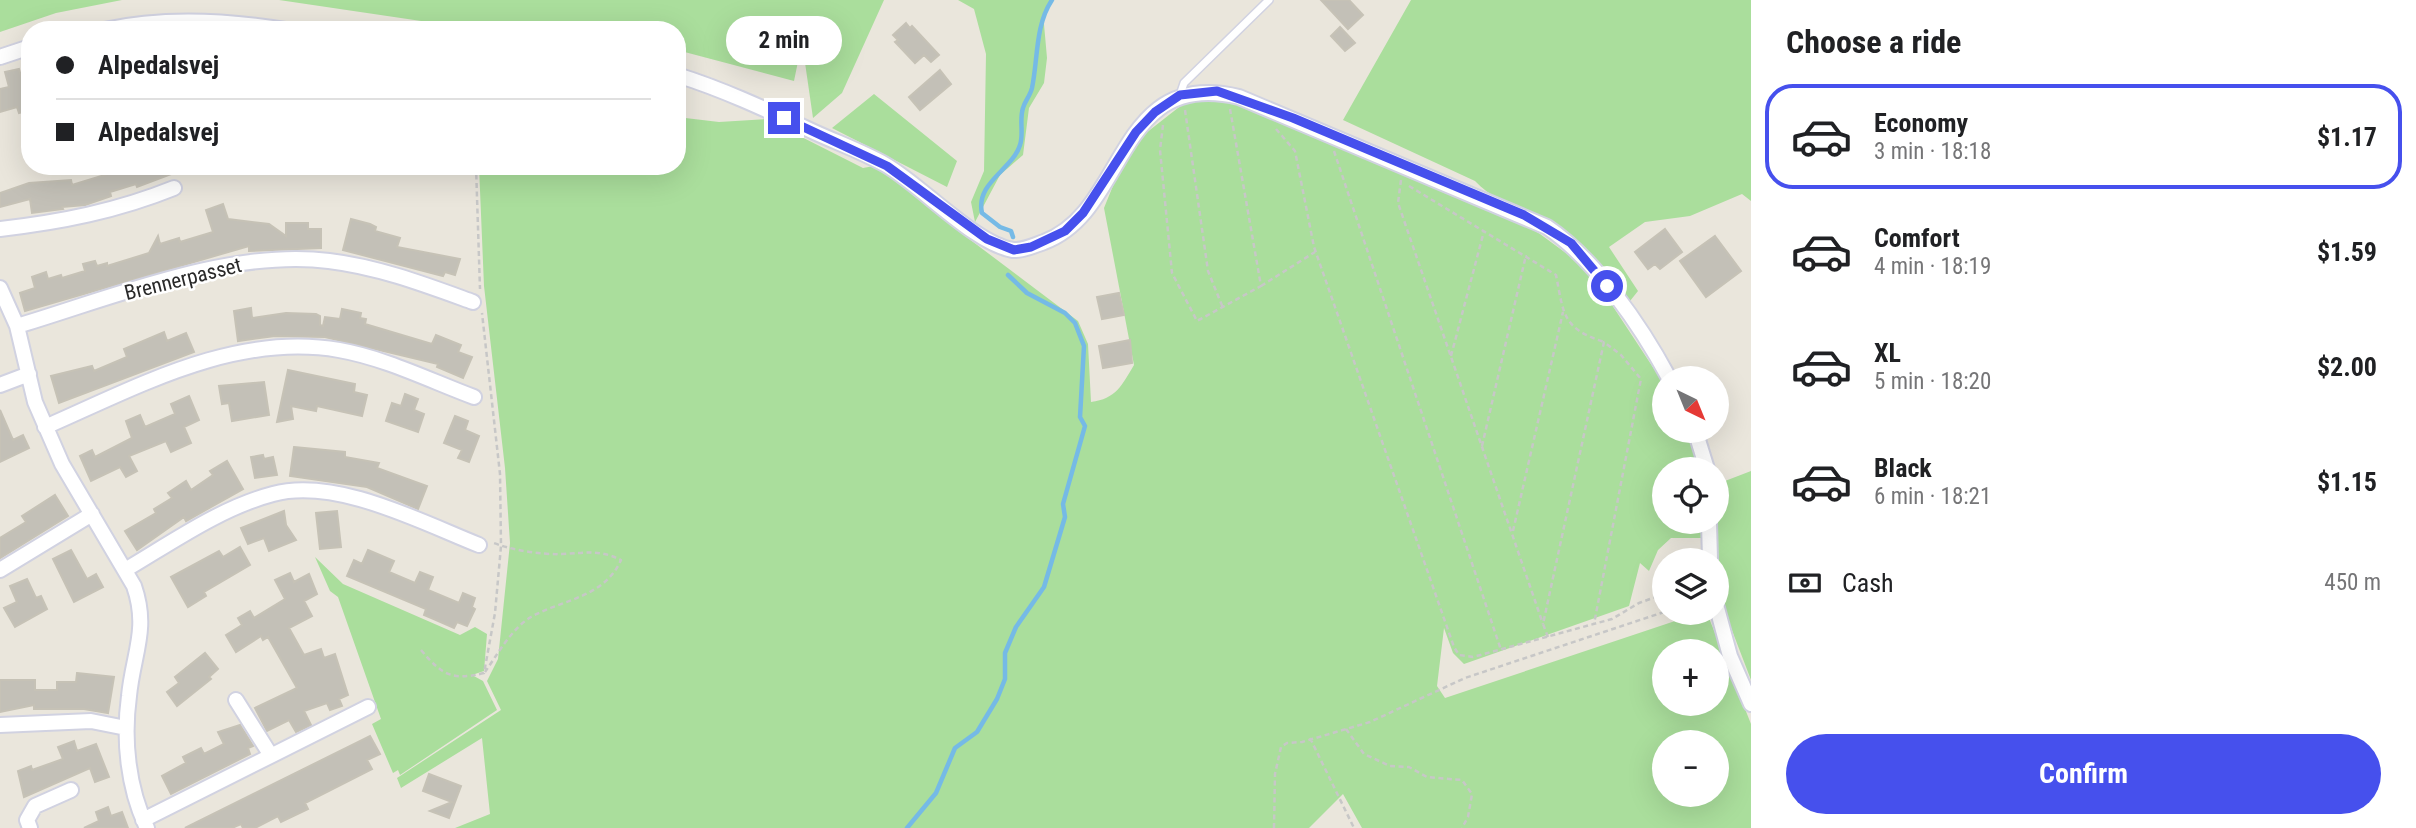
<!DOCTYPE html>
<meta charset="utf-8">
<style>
body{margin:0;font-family:"Roboto Condensed",sans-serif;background:#f6f6f6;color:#202124;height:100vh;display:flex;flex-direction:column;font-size:26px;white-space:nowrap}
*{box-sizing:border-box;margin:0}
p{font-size:23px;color:#757577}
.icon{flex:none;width:38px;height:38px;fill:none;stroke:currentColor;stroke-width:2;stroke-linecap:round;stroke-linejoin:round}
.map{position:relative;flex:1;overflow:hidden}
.sheet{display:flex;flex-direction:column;background:#fff;width:665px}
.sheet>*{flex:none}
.top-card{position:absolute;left:21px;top:21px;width:665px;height:154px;border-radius:28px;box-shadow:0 7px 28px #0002;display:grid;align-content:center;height:154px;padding:0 35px;background:#fff}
.needle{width:46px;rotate:137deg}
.tools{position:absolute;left:1652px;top:366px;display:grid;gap:14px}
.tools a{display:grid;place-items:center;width:77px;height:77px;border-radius:50%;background:#fff;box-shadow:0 7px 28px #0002;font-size:35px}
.end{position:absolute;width:32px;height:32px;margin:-16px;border:9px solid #4650ed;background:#fff;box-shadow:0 0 0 4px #fff}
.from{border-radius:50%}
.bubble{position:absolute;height:49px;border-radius:24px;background:#fff;box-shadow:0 7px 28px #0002;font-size:23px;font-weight:700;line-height:49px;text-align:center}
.top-card b{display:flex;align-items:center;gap:24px;height:66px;font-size:26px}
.top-card b+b{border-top:2px solid #e0e0e0}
.top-card i{width:18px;height:18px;background:#202124}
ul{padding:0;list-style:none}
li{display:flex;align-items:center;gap:21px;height:105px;margin:0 14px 10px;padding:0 21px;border:4px solid transparent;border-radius:28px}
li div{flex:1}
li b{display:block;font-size:26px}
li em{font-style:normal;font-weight:700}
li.on{border-color:#4650ed}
li>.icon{width:63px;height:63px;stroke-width:1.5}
h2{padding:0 35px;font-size:32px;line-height:84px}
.pay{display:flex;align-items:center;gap:18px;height:77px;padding:0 35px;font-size:26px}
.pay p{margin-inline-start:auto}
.cta{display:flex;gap:14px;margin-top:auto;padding:14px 35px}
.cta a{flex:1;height:80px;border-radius:42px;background:#4650ed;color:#fff;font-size:28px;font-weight:700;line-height:80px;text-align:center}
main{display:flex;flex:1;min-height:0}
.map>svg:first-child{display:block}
</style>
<main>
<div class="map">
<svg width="1751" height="828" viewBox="0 0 1751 828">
<rect width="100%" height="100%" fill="#eae6dc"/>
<!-- green -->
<path fill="#aade9c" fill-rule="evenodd" d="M0 0H122L56 13 0 32Z
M279 0H884L842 93 813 118 802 42 794 81 677 50V30H482Z
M958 0H1052L1043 13 1047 58 1044 83 1029 108 1023 155 1000 175 975 222 971 202 984 171 986 54 974 9Z
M1411 0H1751V201L1742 194 1690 216 1645 222 1609 247 1638 291 1630 301C1607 272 1586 243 1554 225 1528 210 1496 204 1475 181L1343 120Z
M874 94 957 161 947 187 832 128Z
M1209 98 1254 109 1502 212 1540 234 1589 270 1664 384V430L1690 431 1699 469H1664V522H1703L1705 538H1671L1658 550 1649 571 1640 563 1629 606 1464 664 1453 653 1444 628 1437 686 1445 698 1699 613H1707L1751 724V828H1362L1343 794 1309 828H455L490 814 482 738 401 788 397 778 501 710 487 681 498 659 510 543 505 468 484 286 479 166H677V117L719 122 766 119 863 168 874 166 918 194 952 226 1078 321 1088 344 1091 402C1116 399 1122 385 1134 365L1104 208 1119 171 1146 133 1183 104ZM1664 651H1717V704H1664ZM1664 742H1717V794H1664Z
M1751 471V680L1720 599 1717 540 1719 490 1725 481Z
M315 557 343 584 460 635 475 627 487 634 484 671 472 675 483 681 497 710 400 775 398 770 393 773 372 724 381 719 338 597 330 591Z"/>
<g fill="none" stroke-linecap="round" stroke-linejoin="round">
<!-- stream -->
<path stroke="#75bae6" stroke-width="4.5" d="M1013 237 1011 231 1000 227 982 213C975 183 1013 169 1020 145 1024 134 1019 120 1023 108 1025 101 1030 96 1032 88 1038 60 1035 25 1052 0
M907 828 936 793 955 748 977 732 997 699 1005 679V653L1016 627 1044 587 1065 517 1063 504 1085 426 1080 417 1084 346 1075 323 1065 313 1027 293 1008 275"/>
</g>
<!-- building -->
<path fill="#c3c0b7" stroke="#c6c2b6" stroke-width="2" d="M1321 0H1349L1363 15 1348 29Z
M906 23 910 28 912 26 939 55 931 62 924 55 915 63 895 42 898 40 893 35Z
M1340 27 1355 43 1345 51 1331 36Z
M19 69 23 83 30 81V110L19 113 17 107 0 112V89L9 87 5 72Z
M940 70 951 84 920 110 909 97Z
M134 166 187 168 137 187 136 184 110 192 111 196 85 205 62 207 63 209 32 213 30 199 0 207V193L29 183 71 180 72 185Z
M223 204 228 219 269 224 286 236V223H308V229H321V248L249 251V246L25 311 20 293 35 288 32 277 46 272 48 279 61 275 62 278 85 271 83 264 95 261 97 266 107 263V266L149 253 158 236 160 244 179 238 180 242 213 232 206 210Z
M351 219 370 224 376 227 375 231 400 238 397 247 460 259 455 275 445 272 443 276 343 250Z
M1665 229 1682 252 1660 269 1655 264 1648 269 1635 252Z
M1715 236 1741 271 1706 297 1680 261Z
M1119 293 1124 315 1102 319 1097 297Z
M251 308 252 318 286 313 316 314 320 316V325L323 326 325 317 340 319 342 309 361 313 360 318 366 319 365 324 432 344 436 335 461 345 458 352 472 357 463 378 437 367 438 364 325 337 275 336 238 341 234 311Z
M164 332 167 341 186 333 194 352 59 403 51 376 92 366 94 371 127 357 124 349Z
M1130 340 1132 363 1103 368 1099 346Z
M288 370 355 384 354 392 367 395 362 416 317 406 316 411 291 406 293 419 277 422Z
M264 382 269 415 232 421 229 403 222 404 219 386Z
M405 394 418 399 414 410 424 414 418 432 386 421 392 403 401 406Z
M189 396 199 420 184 427 191 443 171 452 166 441 129 456 137 471 126 477 120 467 91 481 80 456 92 450 95 457 132 438 126 421 140 415 145 427 175 414 171 404Z
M0 410 13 440 23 435 29 448 0 462Z
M455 416 468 421 465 430 479 436 469 462 458 458 462 450 444 443Z
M294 447 345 452V457L379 463 377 468 427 486 418 509 367 487 290 476Z
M263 455 264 459 273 457 277 475 255 478 251 457Z
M227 461 243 489 186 521 184 517 137 550 125 531 156 513 154 509 172 498 168 493 186 481 191 490 213 475 210 471Z
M55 495 68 516 0 558V538L26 522 22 516Z
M284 511 286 525 296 540 269 551 264 538 248 544 241 528Z
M337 511 341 547 320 549 316 513Z
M240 547 250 565 204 592 206 596 188 607 171 577 219 551 223 557Z
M71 550 87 579 96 574 103 587 74 602 53 559Z
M368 550 394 561 389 572 415 583 420 572 433 577 428 590 459 603 463 593 475 598 472 607 475 609 467 626 457 622 454 628 436 620 424 615 426 609 347 576 354 560 362 564Z
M290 573 294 582 309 574 317 594 304 601 312 616 289 628 304 655 321 649 324 658 335 654 348 695 339 699 342 706 330 710 327 703 304 711 311 725 296 732 289 720 267 731 255 708 297 688 268 637 263 640 261 636 236 652 226 635 242 625 238 618 250 611 254 618 285 599 275 580Z
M27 579 36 598 41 596 47 609 15 627 4 608 17 602 10 586Z
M205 653 218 669 209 677 211 679 177 706 167 692 179 683 175 677Z
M77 673 114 677 108 713 84 709H34V705L0 712V680H35V690H57V682H76Z
M240 725 253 746 248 748 250 754 171 794 162 776 186 763 183 757 201 748 204 754 224 744 218 732Z
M370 736 380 754 367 760 372 769 305 803 308 809 281 822 278 816 255 828H243L241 824 232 828H185Z
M74 741 77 751 96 744 109 777 95 782 90 768 24 797 18 771 31 766 32 770 63 759 58 747Z
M429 774 461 786 449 818 430 811 452 802 423 791Z
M108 807 111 816 122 812 128 828H84L99 821 96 812Z"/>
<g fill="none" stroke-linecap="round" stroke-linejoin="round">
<!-- service casing -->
<g stroke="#d1d2e1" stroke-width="10">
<path id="service" d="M1180 95 1184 83 1269 0"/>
</g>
<!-- minor casing -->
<g stroke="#d1d2e1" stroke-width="18">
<path id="minor" d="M104 30C163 17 225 20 285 30
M0 57 30 47
M677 75C725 90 769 111 814 132 838 143 863 152 886 165 922 186 975 244 1013 250 1023 251 1035 245 1044 242 1128 211 1115 67 1239 97L1547 227C1596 260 1641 326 1669 378
M0 229C61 222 117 211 174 188
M0 288 17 326 35 402 62 464 134 586C149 629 133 654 129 696 123 740 128 788 147 828
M17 326C111 298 231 248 329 261 379 267 426 285 473 302
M0 385 29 374
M45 427C137 387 235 332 339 350 385 358 431 381 474 397
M1695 430 1707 469
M1709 522 1710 560
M0 570 92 514
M125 570C171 543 220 508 273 494 336 477 421 522 479 545
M1717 608 1730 656 1751 704
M236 700 270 754
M0 725 91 721 126 728
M143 820 368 707
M30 828 27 820 35 806 71 790"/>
</g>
<!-- path -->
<path stroke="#c7c7c7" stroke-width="2.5" stroke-dasharray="5 3.5" stroke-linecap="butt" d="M1185 110 1208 271 1223 308
M1163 125 1160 150 1172 273 1197 321 1261 286 1230 109
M1276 129 1295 151 1314 247 1454 647 1459 655 1473 657 1612 619 1639 603 1664 594
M1334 151 1501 650
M476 166 480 289
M1401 180 1398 203 1543 624
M1409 186 1556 275C1564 315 1562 328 1604 342
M1261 286 1315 252
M1451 356 1484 231
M1482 446 1526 255
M1513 531 1563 312
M1548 637 1543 624 1604 342 1621 355 1641 379 1594 624
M421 650C442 675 452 681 484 673L495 613 501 546 500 474 482 313
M485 672C497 655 512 628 531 617 563 599 604 598 621 560 599 549 585 553 562 554 541 555 511 550 491 542
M1346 729 1364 754 1390 766 1409 767 1427 777 1462 780 1472 794 1468 817 1462 828
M1310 738 1354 828
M1274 828 1275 774 1281 747 1287 743 1302 742 1370 722 1465 678 1664 612"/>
<!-- service -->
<use href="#service" stroke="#fff" stroke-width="7"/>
<!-- minor -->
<use href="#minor" stroke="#fff" stroke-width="14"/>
</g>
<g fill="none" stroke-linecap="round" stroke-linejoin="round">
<!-- route -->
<path stroke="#4650ed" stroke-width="9" d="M784 118 887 166 987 239 1014 250 1031 247 1065 231 1083 213 1136 132 1155 112 1180 95 1217 91 1293 118 1524 215 1571 243 1607 286"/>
</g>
<g text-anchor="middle" stroke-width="5" stroke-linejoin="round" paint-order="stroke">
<!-- street labels -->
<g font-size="21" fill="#292929" stroke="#fff">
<text transform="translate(183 279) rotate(-14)" y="7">Brennerpasset</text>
</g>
</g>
</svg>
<div class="tools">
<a><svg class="needle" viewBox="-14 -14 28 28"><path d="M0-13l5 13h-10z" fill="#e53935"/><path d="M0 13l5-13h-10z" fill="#757577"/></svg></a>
<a><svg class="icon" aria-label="locate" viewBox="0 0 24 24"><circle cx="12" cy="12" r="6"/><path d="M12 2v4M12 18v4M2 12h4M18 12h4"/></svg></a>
<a><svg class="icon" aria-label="layers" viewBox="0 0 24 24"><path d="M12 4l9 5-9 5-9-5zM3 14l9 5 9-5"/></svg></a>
<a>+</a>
<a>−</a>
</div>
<i class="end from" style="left:1607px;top:286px"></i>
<i class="end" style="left:784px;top:118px"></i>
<div class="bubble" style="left:726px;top:16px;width:116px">2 min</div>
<div class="top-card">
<b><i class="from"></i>Alpedalsvej</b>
<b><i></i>Alpedalsvej</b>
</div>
</div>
<section class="sheet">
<h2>Choose a ride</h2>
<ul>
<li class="on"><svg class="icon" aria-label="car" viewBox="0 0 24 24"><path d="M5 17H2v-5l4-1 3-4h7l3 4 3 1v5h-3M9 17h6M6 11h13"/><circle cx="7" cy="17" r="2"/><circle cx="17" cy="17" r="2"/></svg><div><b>Economy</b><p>3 min · 18:18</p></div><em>$1.17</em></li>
<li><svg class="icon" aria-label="car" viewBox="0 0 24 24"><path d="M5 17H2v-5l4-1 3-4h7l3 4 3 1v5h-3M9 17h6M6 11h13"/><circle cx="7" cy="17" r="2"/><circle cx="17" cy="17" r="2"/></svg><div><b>Comfort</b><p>4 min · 18:19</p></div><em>$1.59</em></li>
<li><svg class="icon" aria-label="car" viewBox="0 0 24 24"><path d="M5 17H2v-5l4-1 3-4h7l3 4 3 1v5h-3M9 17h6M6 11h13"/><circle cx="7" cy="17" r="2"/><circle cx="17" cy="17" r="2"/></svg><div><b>XL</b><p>5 min · 18:20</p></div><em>$2.00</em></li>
<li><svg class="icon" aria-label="car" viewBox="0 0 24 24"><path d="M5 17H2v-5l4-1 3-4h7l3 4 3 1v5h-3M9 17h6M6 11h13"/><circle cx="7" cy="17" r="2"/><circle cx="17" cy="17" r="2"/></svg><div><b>Black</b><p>6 min · 18:21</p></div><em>$1.15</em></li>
</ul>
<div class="pay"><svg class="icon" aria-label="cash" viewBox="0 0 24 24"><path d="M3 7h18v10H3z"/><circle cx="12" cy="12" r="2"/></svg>Cash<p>450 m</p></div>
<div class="cta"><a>Confirm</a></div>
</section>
</main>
